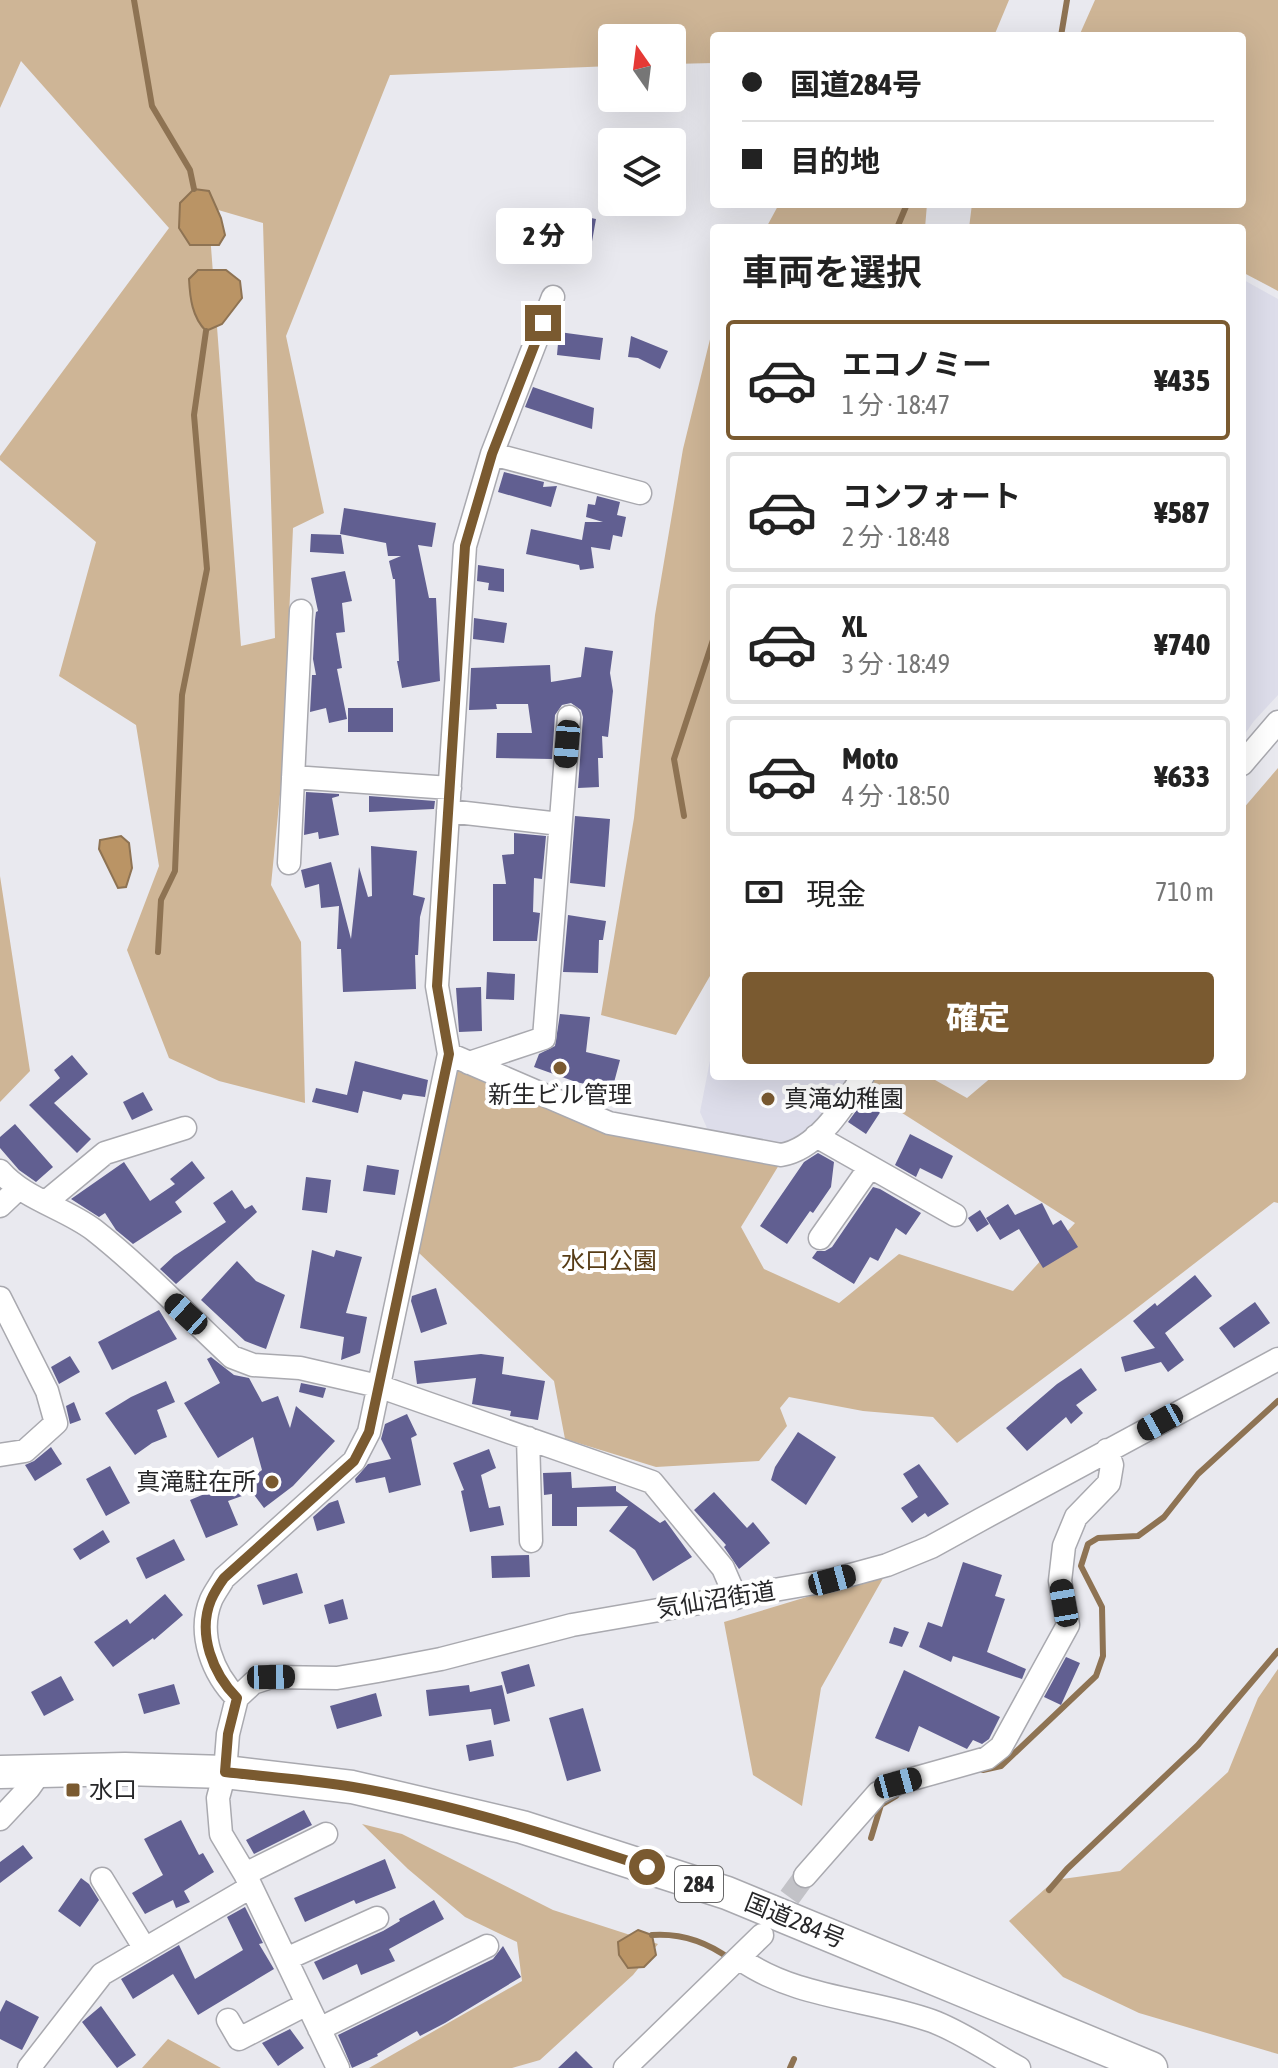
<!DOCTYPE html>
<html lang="ja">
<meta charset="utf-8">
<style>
body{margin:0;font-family:"Asap Condensed","Noto Sans JP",sans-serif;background:#f2f2f2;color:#222;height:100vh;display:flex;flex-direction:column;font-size:30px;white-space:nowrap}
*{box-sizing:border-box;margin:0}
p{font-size:26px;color:#767676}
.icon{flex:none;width:44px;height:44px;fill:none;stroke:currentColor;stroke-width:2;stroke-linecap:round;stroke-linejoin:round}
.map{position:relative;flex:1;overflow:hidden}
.drawer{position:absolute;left:710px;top:224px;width:536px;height:856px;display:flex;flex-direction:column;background:#fff;border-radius:8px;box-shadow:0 8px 32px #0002}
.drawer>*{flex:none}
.banner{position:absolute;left:710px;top:32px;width:536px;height:176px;border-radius:8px;box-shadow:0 8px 32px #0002;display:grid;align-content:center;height:176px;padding:0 32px;background:#fff}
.needle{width:52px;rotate:346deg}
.tools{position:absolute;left:598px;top:24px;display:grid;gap:16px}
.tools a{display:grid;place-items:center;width:88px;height:88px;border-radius:8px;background:#fff;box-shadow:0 8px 32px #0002;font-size:40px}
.end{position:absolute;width:36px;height:36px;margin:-18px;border:10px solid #7a5a30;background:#fff;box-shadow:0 0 0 4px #fff}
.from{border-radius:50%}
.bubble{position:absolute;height:56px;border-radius:8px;background:#fff;box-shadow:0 8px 32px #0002;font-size:26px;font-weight:800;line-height:56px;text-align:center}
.car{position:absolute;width:24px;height:48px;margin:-24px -12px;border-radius:10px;box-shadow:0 0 6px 2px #0007;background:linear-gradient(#222 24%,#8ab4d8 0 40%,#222 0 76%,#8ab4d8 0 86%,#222 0)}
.banner b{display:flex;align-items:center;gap:28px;height:76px;font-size:30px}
.banner b+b{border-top:2px solid #e0e0e0}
.banner i{width:20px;height:20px;background:#222}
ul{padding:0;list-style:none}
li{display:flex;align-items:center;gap:24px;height:120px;margin:0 16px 12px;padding:0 16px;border:4px solid #e0e0e0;border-radius:8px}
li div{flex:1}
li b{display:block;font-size:30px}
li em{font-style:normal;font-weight:800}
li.active{border-color:#7a5a30}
li>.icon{width:72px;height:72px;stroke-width:1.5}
h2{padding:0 32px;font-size:36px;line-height:96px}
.pay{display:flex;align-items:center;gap:20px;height:88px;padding:0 32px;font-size:30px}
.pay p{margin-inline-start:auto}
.button{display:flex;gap:16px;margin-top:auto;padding:16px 32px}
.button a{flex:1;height:92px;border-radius:8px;background:#7a5a30;color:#fff;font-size:32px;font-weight:800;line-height:92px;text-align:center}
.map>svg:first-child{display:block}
</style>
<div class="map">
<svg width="1278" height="2068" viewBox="0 0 1278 2068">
<rect width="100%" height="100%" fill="#e9e9ef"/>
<!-- built -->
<path fill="#ddddea" d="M1242 279 1278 299V695L1254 721 1242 738Z
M714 1040V1076H848L809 1137 784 1149 710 1135 700 1112Z"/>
<!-- green -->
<path fill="#ceb596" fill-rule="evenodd" d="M0 0H1009L994 36H714V63L672 64V38H612V66L390 75 286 336 324 513 293 528 282 774 271 885 301 942 305 1103 219 1081 169 1058 127 950 159 866 136 725 59 676 96 542 0 460V456L169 228 21 61 0 108ZM208 207 263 223 275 638 241 646Z
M1095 0H1278V291L1242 272V228H969L972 204H1242V36H1079Z
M779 204H927L925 228H766Z
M714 323V969L676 1035 601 1015 634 818 655 615 683 449Z
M1278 768V1203L1274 1202 1124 1318 957 1443 933 1417 863 1411 789 1397 780 1408 787 1426 759 1461 656 1467 565 1439 554 1381 418 1252 456 1069 779 1165 741 1227 764 1269 839 1303 899 1254 1013 1291 1075 1223 866 1090 876 1076H928L967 1098 993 1076H1242V810Z
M0 876 30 1071 0 1102Z
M886 1573 821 1688 802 1806 753 1775 724 1622Z
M1278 1669V2054L1139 2013 1063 1977 1009 1921 1055 1880 1120 1871 1228 1772 1258 1698Z
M362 1824 402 1834 553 1910 658 1944 633 1975 540 2060 512 2068H369L522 1981 517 1942 465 1917 408 1869Z
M168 2039 221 2068H142Z"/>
<!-- water -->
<path fill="#ba9465" stroke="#8e7353" stroke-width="2" d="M194 189 209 191 221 218 225 235 219 245H190L179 228 180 203Z
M198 270H226L240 281 242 298 222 324 206 331C192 317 190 298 189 279Z
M121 836 129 843 132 868 126 887 118 888 99 849 100 840Z
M638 1930 652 1935 656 1955 644 1967 628 1968 619 1955 618 1942Z"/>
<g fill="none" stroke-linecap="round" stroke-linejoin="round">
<!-- stream -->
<path stroke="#8e7353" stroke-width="6" d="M134 0 152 106 190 170 194 189
M1061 36 1067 0
M897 228 907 204
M684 816 674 759 714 637
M158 952 161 900 175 871 182 695 207 569 194 415 206 331
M983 1770 1001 1766 1096 1676 1103 1656 1102 1607 1081 1566 1088 1544 1098 1538 1138 1536 1164 1517 1198 1474 1278 1401
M871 1838 881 1805 896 1796
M1049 1890 1067 1869 1198 1745 1278 1651
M652 1935C681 1933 707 1942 730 1959
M790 2068 794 2059"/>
</g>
<!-- building -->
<path fill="#615f91" d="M576 215 596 219 591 247 566 242 564 254 548 251 554 219 574 223Z
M559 332 603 338 600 360 557 355Z
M631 336 668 351 660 369 638 358 628 357Z
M533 387 594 408 592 429 525 407Z
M504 472 544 482 543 487 557 486 551 507 498 492Z
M597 496 620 502 617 515 626 517 622 537 613 535 610 550 591 547 594 568 580 570 579 565 526 554 531 529 582 540 585 522H603L586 517 588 504 595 505Z
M344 508 436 523 432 547 418 545 429 598H436L440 681 402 688 397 661H399L395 579H393L389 561 401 556H388L386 543 340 534Z
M311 534 341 535 344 554 310 552Z
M478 565 504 569V592L488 590 489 583 477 581Z
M345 571 352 601 342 603 345 632 336 633 342 668 337 669 347 719 329 723 326 708 310 712 312 675H316L313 659 315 620 316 612 318 611 311 578Z
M474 618 507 623 504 643 473 639Z
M585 647 613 651 610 673 613 691 608 737 602 736 603 758H598L599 787 578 788 583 717 581 710 571 703 562 705 555 715 552 759 496 758 497 733H532L528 704H496L497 709 469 710 471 668 550 665 551 682 581 677Z
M348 708H393V732H348Z
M306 792 339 794V796L332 798 339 835 319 839 318 832 304 835Z
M369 796 435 801 434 809 369 812Z
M575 816 610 819 605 887 570 883Z
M514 833 546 836 542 879 534 878 533 912 540 913 537 941H493V884H506L502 855 514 854Z
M371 846 417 851 413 895 425 898 420 917 418 955H415L416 989 343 992 341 949H337L339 906 321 908 319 884 305 888 301 870 331 862 351 939 359 867 368 897 372 896Z
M568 915 606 921 603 940H599L598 973 563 972Z
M487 972 515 974 514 1000 486 999Z
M481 987 482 1031 459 1032 456 988Z
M560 1014 590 1017 586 1052 620 1060 612 1090 576 1082 534 1067 539 1054 555 1046Z
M72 1055 88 1074 54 1103 91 1139 77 1153 29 1105 60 1078 54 1070Z
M355 1061 428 1080 425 1097 403 1094 401 1100 363 1091 358 1113 312 1102 316 1088 347 1095Z
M143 1092 153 1110 132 1120 123 1102Z
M864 1100 881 1111 866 1134 848 1122Z
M15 1124 53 1167 36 1182 19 1170 0 1148V1137Z
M910 1134 953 1156 942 1179 920 1168 916 1177 895 1165Z
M818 1153 834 1162 831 1187 813 1213 810 1211 787 1244 760 1226 804 1162Z
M192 1161 205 1178 175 1202 182 1212 133 1244 116 1230 105 1213 99 1217 71 1199 124 1162 150 1201 175 1184 170 1179Z
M367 1165 399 1170 395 1195 363 1191Z
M306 1177 331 1180 327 1213 302 1210Z
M873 1187 880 1189 921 1213 906 1235 896 1228 878 1261 870 1257 854 1284 812 1258 817 1251H825L832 1247Z
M232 1190 245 1209 252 1205 257 1212 176 1284 160 1269 174 1256 226 1222 213 1203Z
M1042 1203 1053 1225 1061 1220 1078 1247 1043 1268 1019 1229 1000 1240 986 1218 1008 1204 1015 1215Z
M980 1210 989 1224 977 1232 968 1218Z
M312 1250 334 1257 336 1250 362 1257 346 1313 367 1317 360 1353 341 1360 344 1337 300 1328Z
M237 1261 256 1281 285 1295 266 1349 245 1341 201 1300Z
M1195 1275 1212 1296 1165 1333 1184 1360 1168 1372 1161 1362 1125 1372 1121 1357 1155 1348 1133 1321 1155 1303 1157 1306Z
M436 1288 447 1324 421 1333 411 1301 412 1296Z
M1255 1302 1270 1323 1234 1348 1219 1328Z
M159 1310 177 1339 112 1370 98 1342Z
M481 1354 504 1357 502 1374 545 1381 538 1420 510 1416 511 1411 472 1404 476 1378 417 1384 414 1361Z
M70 1356 80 1372 59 1384 51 1367Z
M211 1357 234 1375 249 1378 262 1402 278 1396 290 1428 296 1406 335 1441 293 1486 264 1508 245 1483 262 1470 253 1437 218 1458 184 1403 220 1383 207 1359Z
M1081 1368 1097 1390 1076 1405 1083 1413 1071 1424 1066 1417 1027 1451 1006 1428 1057 1384Z
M166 1381 175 1402 157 1410 167 1437 152 1443 135 1455 105 1413 131 1397Z
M301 1383 326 1388 323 1398 299 1392Z
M74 1402 81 1420 70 1424 66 1406Z
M407 1414 417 1435 411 1438 421 1485 389 1493 385 1477 356 1483 355 1479 368 1464 391 1459 381 1439 385 1424Z
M798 1432 836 1457 806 1505 771 1480 775 1467Z
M51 1447 62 1464 35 1481 25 1465 34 1461Z
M489 1449 496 1468 481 1475 489 1508 500 1506 504 1525 470 1532 461 1491 464 1490 453 1463Z
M919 1464 949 1504 928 1517 925 1513 912 1523 901 1508 918 1497 903 1474Z
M110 1466 130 1503 106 1516 86 1479Z
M571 1472 572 1488 616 1486V1491L660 1523 665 1520 692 1557 653 1581 635 1550 609 1531 628 1506 577 1507V1526H552V1494L544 1495 543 1473Z
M236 1481 242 1496 228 1501 238 1525 206 1538 190 1500Z
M714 1492 747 1528 753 1522 770 1543 739 1569 724 1547 726 1545 694 1510Z
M338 1500 345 1523 317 1531 313 1517 329 1503Z
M103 1530 110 1542 80 1560 73 1549Z
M174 1539 185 1560 146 1579 136 1558Z
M529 1555 530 1577 492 1578 491 1556Z
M963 1562 1002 1575 995 1596 1005 1599 987 1652 1026 1669 1022 1679 953 1656 951 1662 919 1647 928 1622 942 1627Z
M297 1573 303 1593 263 1605 257 1585Z
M165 1594 183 1615 154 1640 153 1638 113 1667 94 1642 127 1619 130 1624Z
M343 1599 348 1619 329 1624 324 1605Z
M894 1627 909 1632 902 1647 889 1643Z
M1066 1657 1080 1663 1061 1705 1044 1697Z
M529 1664 535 1686 507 1694 501 1672Z
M904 1670 1000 1717 989 1739 982 1744 973 1740 967 1749 919 1726 909 1752 875 1738Z
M61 1676 74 1700 44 1716 31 1692Z
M174 1684 180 1704 144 1714 138 1694Z
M469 1685 470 1692 502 1685 510 1721 494 1725 491 1709 429 1716 426 1690Z
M376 1693 382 1716 337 1729 330 1706Z
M583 1708 601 1771 567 1781 549 1718Z
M491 1740 494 1756 469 1761 466 1745Z
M304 1810 312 1825 254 1854 246 1840Z
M181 1820 199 1855 203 1853 214 1872 184 1891 190 1902 176 1908 173 1900 145 1914 132 1893 163 1875 144 1839Z
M23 1845 33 1858 0 1883V1862Z
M385 1859 396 1888 356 1904 354 1900 305 1922 294 1898Z
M81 1878 89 1884 99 1900 80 1927 58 1911Z
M434 1900 444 1919 389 1949 395 1961 361 1975 357 1964 323 1980 314 1962 383 1931 400 1921 399 1919Z
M245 1907 263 1943 259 1944 274 1969 198 2015 173 1974 133 1999 121 1979 179 1945 195 1979 243 1950 227 1917Z
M503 1946 521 1977 445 2023 420 2036 417 2031 377 2054 378 2056 352 2068 338 2035 493 1959Z
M6 2000 39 2017 22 2050 0 2039V2012Z
M101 2006 136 2055 117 2068 82 2022Z
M290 2029 304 2048 278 2066 262 2043Z
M576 2051 593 2068H558Z"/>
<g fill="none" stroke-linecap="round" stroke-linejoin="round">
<!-- minor-tunnel -->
<path stroke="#c2c2c7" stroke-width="22" stroke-dasharray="22 11" stroke-linecap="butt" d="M770 1924 805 1876"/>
<!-- minor casing -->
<g stroke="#a9a9af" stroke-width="25">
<path id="minor" d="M492 454 640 493
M1242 764 1278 722
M293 777 450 788
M448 811 560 824
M289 863 301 611
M449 1054 437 986 465 546 492 454 553 297
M469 1063 544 1038 569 717
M816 1136 955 1215
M0 1171C24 1199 65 1208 94 1230 141 1267 188 1316 232 1357L253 1365 300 1368 378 1386 652 1482 723 1568 736 1598
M47 1201 105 1153 185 1128
M0 1206 19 1188
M820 1238 870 1167
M0 1298 47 1391 56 1423 25 1451 0 1455
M528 1438 531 1541
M237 1698C213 1674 197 1634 211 1600 214 1593 220 1585 224 1578L354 1461 369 1432 449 1054 609 1123 781 1155C818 1149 844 1105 863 1076
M0 1819 29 1788 41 1771
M245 1874 326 1834
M805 1876 878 1793 898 1783 987 1758 1001 1747 1068 1625 1060 1581 1064 1546 1076 1517 1109 1483 1112 1465 1107 1450
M102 1879 145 1949
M286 1959 377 1918
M740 1959C797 1999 868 1998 932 2021 962 2032 991 2053 1019 2068
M228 2020 239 2039 307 2004
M319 2029 487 1946
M29 2068 102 1974 251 1887
M338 2068 245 1874 221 1834 218 1798 225 1772 228 1734 237 1698 253 1683 271 1677 337 1678 378 1671 441 1659 572 1625 832 1580 887 1565 931 1547 980 1520 1278 1359
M625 2068 762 1935"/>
</g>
<!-- highway casing -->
<g stroke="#a9a9af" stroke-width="35">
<path id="highway" d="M0 1772 125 1769 225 1772 352 1787 522 1827 727 1893 1151 2068"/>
</g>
<!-- minor -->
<use href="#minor" stroke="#fff" stroke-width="22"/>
<!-- highway -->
<use href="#highway" stroke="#fff" stroke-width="32"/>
</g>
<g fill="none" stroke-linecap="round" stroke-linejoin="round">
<!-- route -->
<path stroke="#7a5a30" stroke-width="10" d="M543 323 492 454 465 546 437 986 449 1054 369 1432 354 1461 224 1578C219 1585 214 1593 211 1600 197 1634 213 1674 237 1698L228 1734 225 1772C268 1777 311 1780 353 1787 453 1804 550 1835 647 1867"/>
</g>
<!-- markers -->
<g fill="#7a5a30" stroke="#fff" stroke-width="3">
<circle cx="560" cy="1068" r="8"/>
<circle cx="768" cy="1099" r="8"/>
<circle cx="272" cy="1482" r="8"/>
<rect x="65" y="1782" width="16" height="16" rx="4"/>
</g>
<g text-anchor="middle" stroke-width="8" stroke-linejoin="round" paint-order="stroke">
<!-- shield labels -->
<rect fill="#fff" stroke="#686869" stroke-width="2" x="675" y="1866" width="48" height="36" rx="6"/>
<g font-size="22" font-weight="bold" fill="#272729">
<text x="699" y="1892">284</text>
</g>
<!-- poi labels -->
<g font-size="24" fill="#272729" stroke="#fff" text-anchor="start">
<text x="560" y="1103" text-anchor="middle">新生ビル管理</text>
<text x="784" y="1107">真滝幼稚園</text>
<text x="256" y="1490" text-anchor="end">真滝駐在所</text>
<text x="89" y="1798">水口</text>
</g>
<!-- park labels -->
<g font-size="24" fill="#573c16" stroke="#fff">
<text x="609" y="1269">水口公園</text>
</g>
<!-- street labels -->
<g font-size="24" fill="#272729" stroke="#fff">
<text transform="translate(716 1600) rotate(-9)" y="8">気仙沼街道</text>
<text transform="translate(795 1921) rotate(22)" y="8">国道284号</text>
</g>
</g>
</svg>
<div class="tools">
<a><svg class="needle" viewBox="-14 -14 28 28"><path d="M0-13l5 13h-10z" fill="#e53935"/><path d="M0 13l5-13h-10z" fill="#767676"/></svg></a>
<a><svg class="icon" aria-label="layers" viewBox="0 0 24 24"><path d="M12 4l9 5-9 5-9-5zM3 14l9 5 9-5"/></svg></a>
</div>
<i class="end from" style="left:647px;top:1867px"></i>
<i class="end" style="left:543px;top:323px"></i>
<div class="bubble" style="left:496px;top:208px;width:96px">2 分</div>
<i class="car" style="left:567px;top:744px;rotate:185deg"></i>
<i class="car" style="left:186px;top:1314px;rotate:312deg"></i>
<i class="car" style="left:1160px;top:1422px;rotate:241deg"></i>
<i class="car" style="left:832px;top:1580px;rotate:75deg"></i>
<i class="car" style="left:1064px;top:1603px;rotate:350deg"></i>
<i class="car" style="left:271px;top:1677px;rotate:89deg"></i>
<i class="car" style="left:898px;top:1783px;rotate:75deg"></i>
<div class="banner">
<b><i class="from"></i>国道284号</b>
<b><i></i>目的地</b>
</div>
<section class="drawer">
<h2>車両を選択</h2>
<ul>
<li class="active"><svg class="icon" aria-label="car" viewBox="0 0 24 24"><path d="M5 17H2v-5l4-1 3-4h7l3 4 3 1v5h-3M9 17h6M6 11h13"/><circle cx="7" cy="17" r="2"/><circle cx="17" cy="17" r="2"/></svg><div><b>エコノミー</b><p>1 分 · 18:47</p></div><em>¥435</em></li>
<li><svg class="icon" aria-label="car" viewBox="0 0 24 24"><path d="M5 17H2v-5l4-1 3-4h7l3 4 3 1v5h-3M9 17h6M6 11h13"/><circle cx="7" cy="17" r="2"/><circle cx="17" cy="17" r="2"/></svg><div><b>コンフォート</b><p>2 分 · 18:48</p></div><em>¥587</em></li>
<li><svg class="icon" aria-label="car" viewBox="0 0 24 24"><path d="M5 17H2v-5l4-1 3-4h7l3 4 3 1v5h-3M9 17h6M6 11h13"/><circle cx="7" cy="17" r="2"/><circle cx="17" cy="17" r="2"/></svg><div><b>XL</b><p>3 分 · 18:49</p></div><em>¥740</em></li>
<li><svg class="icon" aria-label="car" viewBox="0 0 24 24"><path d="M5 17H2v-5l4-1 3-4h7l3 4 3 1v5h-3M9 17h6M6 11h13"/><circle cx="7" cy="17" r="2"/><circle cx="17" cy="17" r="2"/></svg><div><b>Moto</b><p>4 分 · 18:50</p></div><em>¥633</em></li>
</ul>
<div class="pay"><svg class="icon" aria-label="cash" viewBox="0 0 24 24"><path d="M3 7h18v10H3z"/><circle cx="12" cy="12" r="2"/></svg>現金<p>710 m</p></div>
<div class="button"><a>確定</a></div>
</section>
</div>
